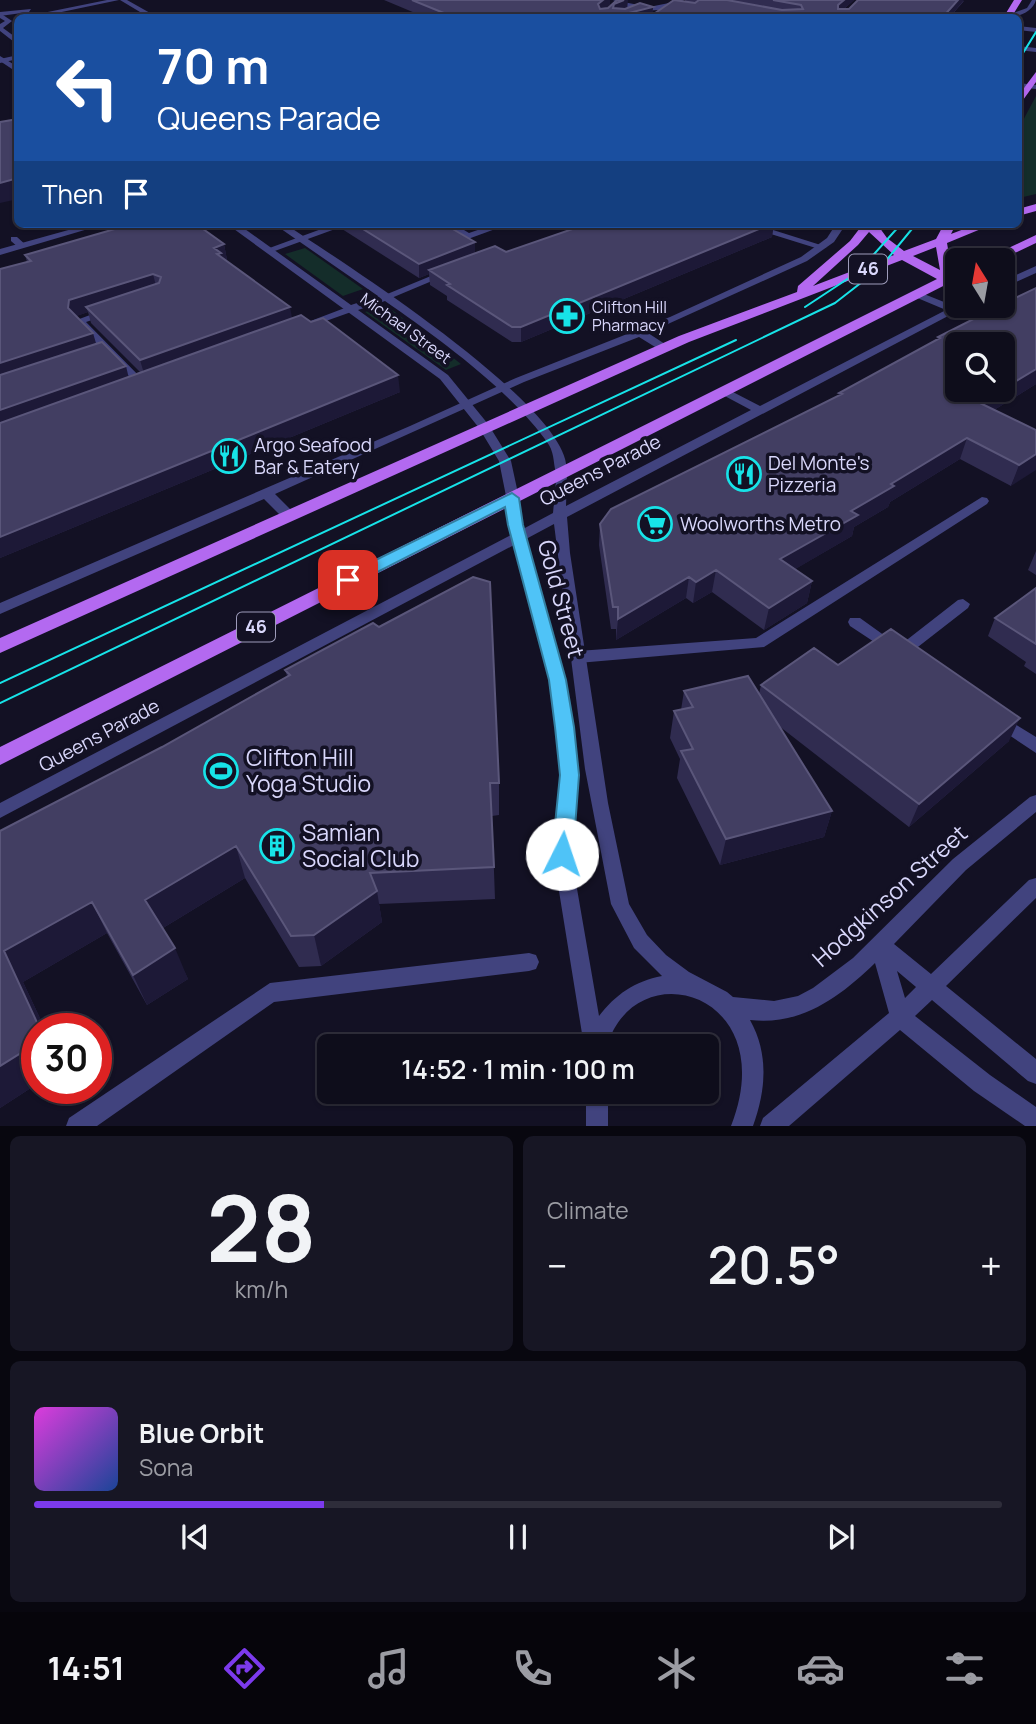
<!DOCTYPE html>
<html lang="en">
<head>
<meta charset="utf-8">
<style>
  :root { --surface:#0e0d1b; --page:#171624; --text:#f1f3f6; --muted:#9b9ca3; --line:#2e2d3a; --accent:#7c3aed }
  body { margin:0; font-family:Manrope,sans-serif; background:var(--page); color:var(--text); height:100vh; display:flex; flex-direction:column; font-size:26px; white-space:nowrap }
  * { box-sizing:border-box; margin:0 }
  p { font-size:23px; color:var(--muted) }
  .icon { flex:none; width:38px; height:38px; fill:none; stroke:currentColor; stroke-width:2; stroke-linecap:round; stroke-linejoin:round }
  .map { position:relative; height:1126px; overflow:hidden }
  .panel { display:flex; flex-direction:column; gap:10px; padding:10px; background:#08070f; flex:1 }
  .panel>* { flex:none }
  .banner { position:absolute; left:14px; top:14px; width:1008px; height:214px; border-radius:10px; box-shadow:0 2px 5px #0004,0 0 0 2px var(--line); background:#1a4fa0; color:#fff; overflow:hidden }
  .needle { width:46px; rotate:349deg }
  .tools { position:absolute; left:945px; top:248px; display:grid; gap:14px }
  .tools a { display:grid; place-items:center; width:70px; height:70px; border-radius:10px; background:var(--surface); box-shadow:0 2px 5px #0004,0 0 0 2px var(--line); font-size:35px }
  .speed { position:absolute; left:21px; top:1013px; display:flex; gap:14px; font-size:35px; font-weight:700; text-align:center }
  .speed>* { display:grid; place-content:center; width:91px; height:91px; border-radius:50%; background:var(--surface); box-shadow:0 2px 5px #0004,0 0 0 2px var(--line); line-height:1 }
  .speed .limit { border:10px solid #d22; background:#fff; color:#111 }
  .pin { position:absolute; display:grid; place-items:center; width:60px; height:60px; color:#fff; margin:-30px; border-radius:14px; box-shadow:0 4px 10px #0006 }
  .me { position:absolute; width:77px; margin:-38px; rotate:4deg; stroke-linejoin:round; filter:drop-shadow(0 0 5px #0008) }
  .turn { display:flex; align-items:center; gap:24px; height:147px; padding:0 28px; font-size:32px }
  .turn .icon { width:91px; height:91px; stroke-width:2.5 }
  .turn b { display:block; font-size:49px; line-height:60px }
  .then { display:flex; align-items:center; height:66px; padding:0 28px; background:#0003; gap:14px; font-size:26px }
  .big { font-size:52px; font-weight:600; line-height:1.1 }
  .panel .card { flex:1; display:flex; flex-direction:column; justify-content:center; gap:10px; min-width:0; padding:0 24px; border-radius:10px; background:var(--page) }
  .panel .dial { align-items:center; gap:0 }
  .dial b { font-size:91px; line-height:1 }
  .song { display:flex; align-items:center; gap:21px }
  .cover { width:84px; height:84px; border-radius:10px; background:linear-gradient(135deg,hsl(300 70% 55%),hsl(220 70% 35%)) }
  .played { height:7px; border-radius:4px; background:linear-gradient(90deg,var(--accent) 30%,var(--line) 30%) }
  .keys { display:flex; justify-content:space-around; direction:ltr }
  .heat { display:flex; justify-content:space-between; align-items:center; font-size:38px; direction:ltr }
  .panel .tiles { flex:1; display:grid; gap:10px; grid-template-columns:1fr 1fr }
  .card:last-child { grid-column:span 2 }
  .trip { position:absolute; left:317px; top:1034px; width:402px; height:70px; border-radius:10px; background:var(--surface); box-shadow:0 2px 5px #0004,0 0 0 2px var(--line); font-weight:600; line-height:70px; text-align:center }
  .tab-bar { display:flex; height:112px; justify-content:space-around; align-items:center; background:#06050b; color:var(--muted) }
  .tab-bar .icon { width:49px; height:49px }
  .tab-bar .on { color:var(--accent) }
  .tab-bar b { font-size:32px; color:var(--text) }
  .map>svg:first-child { display:block }
  .green { fill:#142d2a }
  .lines { fill:none; stroke-linecap:round; stroke-linejoin:round }
  .service { fill:#41437e; fill-rule:evenodd }
  .minor { fill:#41437e; fill-rule:evenodd }
  .tertiary { fill:#41437e; fill-rule:evenodd }
  .primary { fill:#b369f0; fill-rule:evenodd }
  .tram { stroke:#17e3e8; stroke-width:2 }
  .wall { fill:#302c50; fill-rule:evenodd }
  .shaded-wall { fill:#1d1937 }
  .building { fill:#423e62; stroke:#5a567a; stroke-width:2 }
  .route { fill:#4fc3f7; stroke:#337fa1; stroke-width:2 }
  .labels { text-anchor:middle; stroke-width:7; stroke-linejoin:round; paint-order:stroke }
  .far-poi-label { font-size:16px; fill:#d9d7fb; stroke:#131124; text-anchor:start }
  .far-street-label { font-size:16px; fill:#d9d7fb; stroke:#131124 }
  .shield { fill:#131124; stroke:#9e9cba; stroke-width:2 }
  .shield-label { font-size:18px; font-weight:bold; fill:#d9d7fb }
  .poi-label { font-size:19px; fill:#d9d7fb; stroke:#131124; text-anchor:start }
  .street-label { font-size:19px; fill:#d9d7fb; stroke:#131124 }
  .near-street-label { font-size:23px; fill:#d9d7fb; stroke:#131124 }
  .near-poi-label { font-size:23px; fill:#d9d7fb; stroke:#131124; text-anchor:start }
</style>
</head>
<body>
<div class="map">
<svg width="1036" height="1126" viewBox="0 0 1036 1126">
  <rect width="100%" height="100%" fill="#131124"/>
  <path class="green" d="M1036 96V194L1019 198V128Z
    M305 248 363 289 343 296 285 254Z
    M386 305 461 364 446 370 365 312Z"/>
  <g class="lines">
    <path class="service" d="M120 0H127L159 18H150Z
      M1032 0H1036C1033 12 1016 19 1005 16L1027 8Z
      M413 13 415 16 399 18 400 17Z
      M1018 26 1036 28V32L1018 30Z
      M442 224H454L469 233 495 224H509L468 239Z
      M739 224H754L827 247 819 249Z
      M11 237H17L27 246 19 248 11 241Z
      M443 271 451 273 389 299 380 297Z
      M350 306 354 307V311L309 327H301L300 325Z
      M106 309 111 312 110 314 86 322 146 383V387H138L109 356H101L99 354 103 351 74 321Z
      M982 497 987 498 989 501 987 504 764 647 578 663 573 661 570 657 573 653 578 651 756 638Z
      M963 599 970 604 968 608 905 657 900 659 850 626 848 622 850 618H860L899 646 958 600Z
      M1000 715 1036 737V753L994 725 992 721 994 717Z
      M529 953 536 955 539 962 536 969 529 971 274 1002 97 1126H66L69 1118 270 983Z"/>
    <path class="minor" d="M107 0H119L33 18H18Z
      M31 9 29 12 0 16V12Z
      M18 55V59L0 63V59Z
      M1018 83 1036 85V89L1018 87Z
      M90 224H105L0 255V249Z
      M335 224H349L272 252 264 250Z
      M836 224H846L834 242 807 261 648 333 668 346V350H660L639 337 524 382 275 494 294 513 296 516 294 519H284L264 499 0 614V603L410 426 516 378 670 317 801 257 827 238Z
      M1036 266V273L1003 288V281Z
      M919 292 954 306 957 304V306H967L567 517 570 553 608 803 629 904 647 935 666 955 689 972 727 992 733 997 774 1001 798 996 813 988 853 958 953 859 1030 797 1036 795V812L966 870 894 944 931 974 1029 880 1036 878V898L946 986 1036 1059V1084L1028 1081 932 1000 915 1016 990 1075 1036 1107V1126H1025L974 1091 900 1030 789 1126H760L763 1118 889 1013 875 963C840 997 801 1026 750 1020 769 1054 766 1090 753 1126H731C783 993 636 950 607 1046H584L553 854 561 768 549 680 514 545 0 818V803L511 535 505 498 507 495 512 494 519 498 523 529 553 513 557 470 561 469 567 473 566 506 751 410 721 394V390H729L760 406 946 310 915 297 914 295ZM554 524 585 769 611 904 634 948 662 976C635 981 615 995 599 1016L571 854 577 768 565 680 526 539ZM897 971 916 987 905 998Z
      M586 1092H608V1126H586Z"/>
    <path class="tertiary" d="M613 0 649 7 684 0C665 15 632 13 613 0Z
      M0 13 12 21 3 28 18 39V45L0 31V24L5 21 0 18Z
      M1018 46 1036 48V52L1018 50Z
      M0 56 18 67V73L0 61Z
      M227 224H238L351 305 378 296 274 224H285C333 256 588 417 565 476H557C553 466 555 455 549 445 514 393 437 337 385 301L358 310 448 375 488 424 511 461 519 498 512 502 507 501 499 461 479 428 440 379Z"/>
    <path class="primary" d="M1014 0H1022L1011 18H1003Z
      M1036 72V82L1018 107V96Z
      M1036 204V211L1018 216V209Z
      M863 224H877L887 238 904 251 936 239 944 224H956L951 234 977 224H993L947 243 952 272 957 270V279L0 765V747L937 279 902 260 689 342 0 653V638L679 336 797 292 798 286 850 241ZM869 232 894 255 813 286 858 245ZM936 247 940 270 913 256Z
      M1036 235V243L998 261H981Z"/>
    <path class="tram" d="M1018 61 1036 32
      M805 307 858 272 901 224
      M0 683 736 340
      M0 703 835 303 880 268 916 224"/>
  </g>
  <path class="wall" d="M384 0H610V4L606 8 653 7 652 15 685 1V0H854L844 9 964 1 949 18H427Z
    M342 224H444L475 253 506 252 587 224H785L781 230 773 227 772 237 521 342H512L447 300V296L430 285 429 274 419 278 342 229Z
    M224 244 227 260H226L292 318 400 392 0 558V269L27 262 25 255ZM88 312 91 323 140 372 129 376 96 344 76 316Z
    M1036 288V384L994 410 1036 430 1011 486 960 459 890 502 888 507 854 527 852 536 795 569 812 581 807 603 764 630 712 592 693 603 686 598 616 640V629H611L599 545 600 524 838 396 839 393 937 340 938 337Z
    M1036 551V575L1028 570Z
    M1036 588V674L1024 666 1026 662 988 636 995 618Z
    M838 665 1009 741 909 827 779 726 832 811 824 837 720 865 677 778 680 759 670 738 674 711 681 710 684 691 759 694 761 685Z
    M285 670 499 783V815L492 816 495 899 379 904 382 922 321 966 299 967 245 878 163 928 188 979 147 1005 107 933 23 982 45 1029H37V1084L0 1108V831L162 747 287 676Z"/>
  <path class="shaded-wall" d="M603 0H610V4L597 16 598 4Z
    M624 0H628L627 10 653 7 652 18H609L614 4Z
    M844 0H854L836 16 838 5Z
    M958 0H964L949 18H942Z
    M18 178V199L0 203V183Z
    M771 224H774L772 237 521 342V327Z
    M475 242V256L429 270V274L419 278V264Z
    M224 244 227 260 223 261 214 248Z
    M153 274 157 290 86 307 88 312 74 317 68 308 69 300Z
    M290 307 293 323 145 377 140 360Z
    M93 333 98 350 0 382V363Z
    M126 366 130 383 0 430V410Z
    M1036 369V384L973 423 980 403 1000 390H1003V389Z
    M398 375 400 392 0 558V537Z
    M967 438 960 459 890 502 888 507 854 527 852 536 775 581 780 559 891 484Z
    M1036 454V470L1011 486 1019 465Z
    M716 570 712 592 693 603 696 582Z
    M689 577 686 598 616 640 618 619Z
    M812 581 807 603 764 630 769 608Z
    M1020 718 1009 741 909 827 919 804Z
    M832 811 824 837 720 865 726 839Z
    M236 846 245 878 158 931 145 900Z
    M377 891 382 922 321 966 314 935Z
    M92 902 107 933 23 982 45 1029H40L4 951Z
    M175 948 188 979 147 1005 133 975Z
    M37 1043V1084L0 1108V1066Z"/>
  <path class="building" d="M412 0H603L598 4 600 9 608 8 617 0H624L614 4 613 8 625 9 640 3 653 7 609 18H456Z
    M674 0 695 3 699 0H727L782 10 803 9 801 5 773 0H844L838 5V9H849L858 0H958L942 18H648Z
    M18 119V178L0 183V122Z
    M132 224H196L224 244 214 248 221 253 217 254 290 307 140 360 86 307 159 283 161 277 153 274 69 300 68 308 93 333 0 363V269L31 261 25 255Z
    M355 224H444L475 242 419 264Z
    M587 224H771L521 327H512L447 285 450 284 429 270 495 246 506 252Z
    M1036 288V369L1003 389V345H957V390H1000L980 403 1036 430V454L1019 465 967 438 891 484 894 486 851 511 858 515 780 559 812 581 769 608 716 570 696 582 689 577 618 619V607H613L600 524 611 509 842 394 839 393 940 338 938 337 999 306H1003V304Z
    M301 315 311 322 323 318 398 375 0 537V423Z
    M102 342 126 366 0 410V375Z
    M473 577 490 582 499 783H490L494 867 370 873 377 891 314 935 291 936 236 846 145 900 175 948 133 975 92 902 4 951 40 1029H37V1043L0 1066V831L162 747 290 675 285 670 373 623 379 627Z
    M1036 588V644L995 618Z
    M891 629 1020 718 919 804 761 685 814 648 838 665Z
    M748 676 832 811 726 839 681 751 693 749 674 711 693 707 684 691Z"/>
  <path class="route" d="M512 493 519 498 523 525 566 680 574 727 579 775 573 854 570 860 562 863 555 860 552 854 560 775 555 727 549 680 508 525 505 507 354 584H343L340 580 343 576Z"/>
  <defs>
    <g id="pharmacy-ring" transform="scale(1.75)"><circle r="9.5" fill="#131124" stroke="#17e3e8" stroke-width="1.5"/><path d="M-2-6h4v4h4v4h-4v4h-4v-4h-4v-4h4Z" fill="#17e3e8"/></g>
    <g id="restaurant-ring" transform="scale(1.75)"><circle r="9.5" fill="#131124" stroke="#17e3e8" stroke-width="1.5"/><path d="M-5-6h1v4h1v-4h1v4h1v-4h1v5L-1.5 .5V6h-2V.5L-5-1ZM5-6V6H3V1.5H1.5Q1.5-4 5-6Z" fill="#17e3e8"/></g>
    <g id="supermarket-ring" transform="scale(1.75)"><circle r="9.5" fill="#131124" stroke="#17e3e8" stroke-width="1.5"/><path d="M-6-5.5h2.5l.6 2H6L4.5 2H-2.5L-4.4-4H-6ZM-1.5 3.2a1.3 1.3 0 1 0 .1 0ZM3 3.2a1.3 1.3 0 1 0 .1 0Z" fill="#17e3e8"/></g>
    <g id="stadium-ring" transform="scale(1.75)"><circle r="9.5" fill="#131124" stroke="#17e3e8" stroke-width="1.5"/><path d="M0-5a6.5 5 0 1 0 0 10a6.5 5 0 1 0 0-10ZM-3.5-1.8h7v3.6h-7Z" fill="#17e3e8"/></g>
    <g id="building-ring" transform="scale(1.75)"><circle r="9.5" fill="#131124" stroke="#17e3e8" stroke-width="1.5"/><path d="M-4-6H4V6H1V3H-1V6H-4ZM-2.5-4.3h1.7v1.8h-1.7ZM.8-4.3h1.7v1.8H.8ZM-2.5-1h1.7V.8h-1.7ZM.8-1h1.7V.8H.8Z" fill="#17e3e8"/></g>
  </defs>
  <g fill-rule="evenodd">
    <use href="#pharmacy-ring" x="567" y="316"/>
    <use href="#restaurant-ring" x="229" y="456"/>
    <use href="#restaurant-ring" x="744" y="474"/>
    <use href="#supermarket-ring" x="655" y="524"/>
    <use href="#stadium-ring" x="221" y="771"/>
    <use href="#building-ring" x="277" y="846"/>
  </g>
  <g class="labels">
    <g class="far-poi-label">
      <text x="592" y="313">Clifton Hill<tspan x="592" dy="18">Pharmacy</tspan></text>
    </g>
    <g class="far-street-label">
      <text transform="translate(406 328) rotate(36)" y="6">Michael Street</text>
    </g>
    <g class="shield">
      <rect x="849" y="254.5" width="38" height="29" rx="5"/>
      <rect x="237" y="612.5" width="38" height="29" rx="5"/>
    </g>
    <g class="shield-label">
      <text x="868" y="275">46</text>
      <text x="256" y="633">46</text>
    </g>
    <g class="poi-label">
      <text x="254" y="452">Argo Seafood<tspan x="254" dy="22">Bar &amp; Eatery</tspan></text>
      <text x="768" y="470">Del Monte's<tspan x="768" dy="22">Pizzeria</tspan></text>
      <text x="680" y="531">Woolworths Metro</text>
    </g>
    <g class="street-label">
      <text transform="translate(600 470) rotate(-27)" y="7">Queens Parade</text>
      <text transform="translate(99 735) rotate(-28)" y="7">Queens Parade</text>
    </g>
    <g class="near-street-label">
      <text transform="translate(561 599) rotate(75)" y="8">Gold Street</text>
      <text transform="translate(890 896) rotate(-42)" y="8">Hodgkinson Street</text>
    </g>
    <g class="near-poi-label">
      <text x="246" y="766">Clifton Hill<tspan x="246" dy="26">Yoga Studio</tspan></text>
      <text x="302" y="841">Samian<tspan x="302" dy="26">Social Club</tspan></text>
    </g>
  </g>
</svg>
<div class="tools">
<a><svg class="needle" viewBox="-14 -14 28 28"><path d="M0-13l5 13h-10z" fill="#e53935"/><path d="M0 13l5-13h-10z" fill="#9b9ca3"/></svg></a>
<a><svg class="icon" aria-label="search" viewBox="0 0 24 24"><circle cx="10" cy="10" r="6"/><path d="M15 15l6 6"/></svg></a>
</div>
<div class="speed"><div class="limit">30</div></div>
<div class="pin" style="left:348px;top:580px;background:#d93025"><svg class="icon" aria-label="arrive" viewBox="0 0 24 24"><path d="M6 21V4h12l-3 4 3 4H6"/></svg></div>
<svg class="me" style="left:562px;top:854px" viewBox="-20 -20 40 40"><circle r="19" fill="#fff"/><path d="M0-13L10 11 0 6-10 11z" fill="#4fc3f7"/></svg>
<div class="trip">14:52 · 1 min · 100 m</div>
<div class="banner">
<div class="turn"><svg class="icon" aria-label="left" viewBox="0 0 24 24"><path d="M17 20v-9H6M10 6l-5 5 5 5"/></svg><div><b>70 m</b>Queens Parade</div></div>
<div class="then">Then<svg class="icon" aria-label="arrive" viewBox="0 0 24 24"><path d="M6 21V4h12l-3 4 3 4H6"/></svg></div>
</div>
</div>
<section class="panel">
<div class="tiles">
<div class="card dial"><b>28</b><p>km/h</p></div>
<div class="card"><p>Climate</p>
<div class="heat"><a>−</a><b class="big">20.5°</b><a>+</a></div>
</div>
<div class="card">
<div class="song"><i class="cover"></i><div><b>Blue Orbit</b><p>Sona</p></div></div>
<div class="played"></div>
<div class="keys"><svg class="icon" aria-label="previous" viewBox="0 0 24 24"><path d="M18 5L8 12l10 7zM5 5v14"/></svg><svg class="icon" aria-label="pause" viewBox="0 0 24 24"><path d="M8 5v14M16 5v14"/></svg><svg class="icon" aria-label="next" viewBox="0 0 24 24"><path d="M6 5l10 7-10 7zM19 5v14"/></svg></div>
</div>
</div>
</section>
<nav class="tab-bar">
<b>14:51</b>
<svg class="icon on" aria-label="directions" viewBox="0 0 24 24"><path d="M12 3l9 9-9 9-9-9zM9 14v-3h6M13 9l2 2-2 2"/></svg>
<svg class="icon" aria-label="music" viewBox="0 0 24 24"><path d="M9 18V5l10-2v13"/><circle cx="6" cy="18" r="3"/><circle cx="16" cy="16" r="3"/></svg>
<svg class="icon" aria-label="phone" viewBox="0 0 24 24"><path d="M5 4h4l2 5-3 2q2 4 5 5l2-3 5 2v4C11 20 4 13 5 4z"/></svg>
<svg class="icon" aria-label="climate" viewBox="0 0 24 24"><path d="M12 3v18M4 7l16 10M4 17L20 7"/></svg>
<svg class="icon" aria-label="car" viewBox="0 0 24 24"><path d="M5 17H2v-5l4-1 3-4h7l3 4 3 1v5h-3M9 17h6M6 11h13"/><circle cx="7" cy="17" r="2"/><circle cx="17" cy="17" r="2"/></svg>
<svg class="icon" aria-label="filters" viewBox="0 0 24 24"><path d="M4 7h16M4 17h16"/><circle cx="9" cy="7" r="2"/><circle cx="15" cy="17" r="2"/></svg>
</nav>
</body>
</html>
